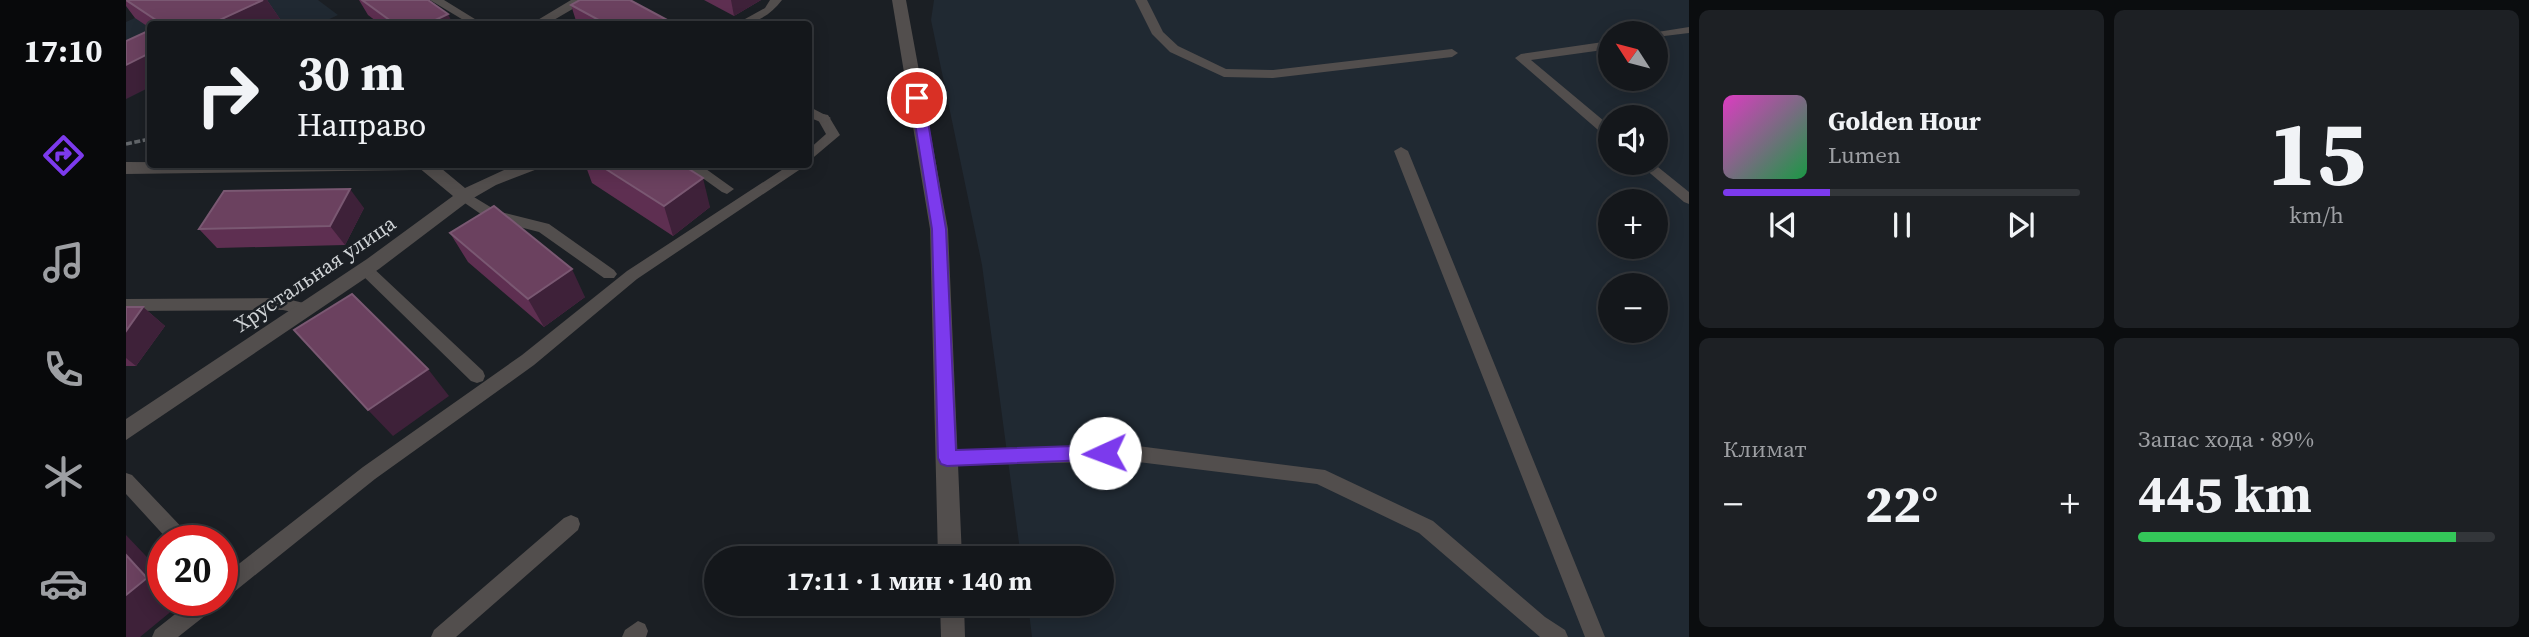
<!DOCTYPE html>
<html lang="ru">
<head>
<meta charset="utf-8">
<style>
  :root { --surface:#14171b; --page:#1d2024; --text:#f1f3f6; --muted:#9d9fa3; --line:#33363a; --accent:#7c3aed }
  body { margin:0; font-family:"Source Serif 4",serif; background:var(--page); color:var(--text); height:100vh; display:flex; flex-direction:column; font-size:26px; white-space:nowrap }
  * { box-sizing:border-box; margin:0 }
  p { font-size:23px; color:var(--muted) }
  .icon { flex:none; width:38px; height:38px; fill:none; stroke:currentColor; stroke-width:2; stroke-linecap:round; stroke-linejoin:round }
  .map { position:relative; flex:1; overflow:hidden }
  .details { display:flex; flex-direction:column; gap:10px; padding:10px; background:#0b0d0f; width:840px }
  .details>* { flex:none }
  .hud { position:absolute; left:21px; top:21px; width:665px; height:147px; border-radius:7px; box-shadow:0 4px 18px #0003,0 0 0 2px var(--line); background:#14171b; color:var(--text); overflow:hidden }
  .needle { width:46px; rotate:306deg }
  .controls { position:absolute; left:1472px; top:21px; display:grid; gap:14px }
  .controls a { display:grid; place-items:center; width:70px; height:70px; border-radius:50%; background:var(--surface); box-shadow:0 4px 18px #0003,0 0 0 2px var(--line); font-size:35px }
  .speed { position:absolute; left:21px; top:525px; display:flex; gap:14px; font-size:35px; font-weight:700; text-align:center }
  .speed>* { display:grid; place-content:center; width:91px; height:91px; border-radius:50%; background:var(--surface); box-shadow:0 4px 18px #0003,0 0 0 2px var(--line); line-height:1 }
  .speed .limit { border:10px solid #d22; background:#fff; color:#111 }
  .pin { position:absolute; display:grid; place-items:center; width:60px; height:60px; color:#fff; margin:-30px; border:4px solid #fff; border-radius:50%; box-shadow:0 2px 7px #0007 }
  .me { position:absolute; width:77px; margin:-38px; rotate:268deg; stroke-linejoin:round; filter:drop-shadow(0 0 5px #0008) }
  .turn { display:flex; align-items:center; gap:24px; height:147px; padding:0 35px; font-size:32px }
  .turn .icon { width:91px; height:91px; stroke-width:2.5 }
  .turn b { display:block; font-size:49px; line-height:60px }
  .big { font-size:52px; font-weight:700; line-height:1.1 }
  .details .card { flex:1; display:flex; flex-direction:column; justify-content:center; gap:10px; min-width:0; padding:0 24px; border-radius:10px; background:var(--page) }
  .details .dial { align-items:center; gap:0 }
  .dial b { font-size:91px; line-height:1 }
  .song { display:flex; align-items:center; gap:21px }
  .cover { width:84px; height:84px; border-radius:10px; background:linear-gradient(135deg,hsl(310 70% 55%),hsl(140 70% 35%)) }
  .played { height:7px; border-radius:4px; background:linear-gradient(90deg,var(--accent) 30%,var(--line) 30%) }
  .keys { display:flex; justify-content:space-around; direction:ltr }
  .heat { display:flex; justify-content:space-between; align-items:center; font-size:38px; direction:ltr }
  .charge { height:10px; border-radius:5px; background:linear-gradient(90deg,#34c759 89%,var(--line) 0) }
  .details .tiles { flex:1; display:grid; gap:10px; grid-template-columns:repeat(2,1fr) }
  .trip { position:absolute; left:578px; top:546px; width:410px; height:70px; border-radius:35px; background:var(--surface); box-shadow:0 4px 18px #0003,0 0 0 2px var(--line); font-weight:700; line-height:70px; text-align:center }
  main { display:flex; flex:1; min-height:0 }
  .dock { display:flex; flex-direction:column; width:126px; justify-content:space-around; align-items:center; background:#08090b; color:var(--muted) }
  .dock .icon { width:49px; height:49px }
  .dock .active { color:var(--accent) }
  .dock b { font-size:32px; color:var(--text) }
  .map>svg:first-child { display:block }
  .built { fill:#202932; fill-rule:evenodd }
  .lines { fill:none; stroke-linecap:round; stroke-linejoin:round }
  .path { stroke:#63676b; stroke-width:3.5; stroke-dasharray:6 2.5; stroke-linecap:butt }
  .service { fill:#524e4d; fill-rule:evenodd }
  .minor { fill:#524e4d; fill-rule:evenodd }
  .wall { fill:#5e2f51 }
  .shaded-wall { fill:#3e2139 }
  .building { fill:#6b415f; stroke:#7a5872; stroke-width:2 }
  .route { fill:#7c3aed; stroke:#51269a; stroke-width:2 }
  .labels { text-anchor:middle; stroke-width:5; stroke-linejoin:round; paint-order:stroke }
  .street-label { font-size:21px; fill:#cfd3d6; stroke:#1b1f24 }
</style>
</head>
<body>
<main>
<nav class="dock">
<b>17:10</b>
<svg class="icon active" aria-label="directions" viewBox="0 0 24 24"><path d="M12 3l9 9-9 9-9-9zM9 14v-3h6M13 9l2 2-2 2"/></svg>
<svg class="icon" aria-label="music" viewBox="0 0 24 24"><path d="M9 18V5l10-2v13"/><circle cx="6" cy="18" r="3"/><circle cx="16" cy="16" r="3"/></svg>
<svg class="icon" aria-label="phone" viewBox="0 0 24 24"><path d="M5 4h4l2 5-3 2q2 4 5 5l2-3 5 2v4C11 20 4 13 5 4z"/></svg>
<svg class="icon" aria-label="climate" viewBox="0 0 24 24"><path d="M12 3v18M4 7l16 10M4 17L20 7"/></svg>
<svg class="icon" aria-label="car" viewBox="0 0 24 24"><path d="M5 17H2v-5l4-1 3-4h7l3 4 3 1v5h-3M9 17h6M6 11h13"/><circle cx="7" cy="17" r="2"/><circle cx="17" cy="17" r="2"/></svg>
</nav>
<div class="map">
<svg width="1563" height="637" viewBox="0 0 1563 637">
  <rect width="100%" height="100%" fill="#1b1f24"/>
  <path class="built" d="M48 0H192L212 15 193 24H24V87L0 99V22Z
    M808 0H1563V637H906L902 604H975V558H895L856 265 805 20ZM1484 33H1530V79H1484ZM1484 117H1530V163H1484ZM1484 201H1530V247H1484ZM1484 285H1530V331H1484Z"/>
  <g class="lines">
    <path class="path" d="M0 144 24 139"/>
    <path class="service" d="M304 0H318L357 24H344Z
      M644 0H656C644 16 629 24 610 24L639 8Z
      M1009 0H1021L1037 32 1052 46 1100 69 1147 70 1326 49 1332 53 1326 57 1147 78 1098 77 1044 52 1026 34Z
      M1563 27V33L1530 37V33H1525Z
      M1484 41V49L1405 60 1484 126V137L1479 136 1389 58 1395 54Z
      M697 114 702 115 714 135 682 162V150L700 134 691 118Z
      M1275 147 1282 151 1479 637H1459L1268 151Z
      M1512 163H1527L1563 192V204L1558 202Z
      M557 164H573L608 189 601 194 596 192Z
      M665 164H682L511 279 408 365 249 479 103 596 96 599V577L237 467 396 355 501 271Z
      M338 191 371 211 423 224 488 270 491 274 488 278H478L413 232 362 219 333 199 331 196 333 193Z
      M239 263 244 265 357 371 359 376 357 381 351 383 345 381 234 273 231 269 234 265Z
      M157 298 186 305 188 309 186 313 180 315 157 310 0 311V299Z
      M1004 445 1199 470 1307 521 1419 617 1439 630 1442 637H1414L1293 533 1191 484 1004 461 821 466 815 464 812 458 815 452 821 450Z
      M0 473 6 475 63 535 65 541H43L0 494Z
      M445 515 452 518 454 524 452 530 330 637H305L308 630 438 518Z
      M67 600H93L90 607 52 637H26L29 630Z
      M512 621 519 624 522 631 520 637H496L499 630Z"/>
    <path class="minor" d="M445 0H462L421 24H405Z
      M766 0H780L822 229 836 558H812L804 229Z
      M682 106 705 118 697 123 682 117Z
      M0 162 310 164 339 188 391 164H416L414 168 370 185 344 200 253 269 0 440V419L241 259 327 196 292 167 286 170 0 174Z
      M814 604H838L839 637H815Z"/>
  </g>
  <path class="wall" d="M0 0H141L156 22 151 24H24V28L9 18 0 6Z
    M233 0H302L327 24H254L242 15Z
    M578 0H635L608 16Z
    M445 5 543 21 544 24H451Z
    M459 164H555L584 207 547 236 466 183Z
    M238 208 219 245 91 248 73 229Z
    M324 233 459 297 418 327 342 262Z
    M0 307H17L39 326 10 366H0Z"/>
  <path class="shaded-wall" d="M137 0H141L156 22 151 24H85Z
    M605 0H635L608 16Z
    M322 14 327 24H301Z
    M24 53V87L0 99V65Z
    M577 178 584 207 547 236 538 206Z
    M224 189 238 208 219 245 204 226Z
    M446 269 459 297 418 327 402 299Z
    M17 307 39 326 10 366 0 358V331Z
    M302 369 323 396 267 436 242 410Z
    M0 535 37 574V600H59L14 637H0Z"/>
  <path class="building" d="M0 0H137L85 24H36Z
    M236 0H302L322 14 301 24H269Z
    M454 0H504L543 21 536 24H480L445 5Z
    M24 30V53L0 65V41Z
    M472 164H555L577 178 538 206Z
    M224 189 204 226 73 229 98 191Z
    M368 206 446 269 402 299 324 233Z
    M226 294 302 369 242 410 168 330Z
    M0 307H17L0 331Z
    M0 555 21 578 0 595Z"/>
  <path class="route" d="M791 94 798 98 820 229 830 450 979 445 986 448 988 453 986 459 821 466 815 464 812 458 806 229 785 98Z"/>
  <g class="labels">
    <g class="street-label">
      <text transform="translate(189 274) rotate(-34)" y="7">Хрустальная улица</text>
    </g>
  </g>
</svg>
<div class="controls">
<a><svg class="needle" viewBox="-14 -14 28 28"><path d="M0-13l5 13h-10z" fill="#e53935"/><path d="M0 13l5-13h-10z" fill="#9d9fa3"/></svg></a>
<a><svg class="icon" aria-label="sound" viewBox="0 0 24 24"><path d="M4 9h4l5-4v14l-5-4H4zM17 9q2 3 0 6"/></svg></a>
<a>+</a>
<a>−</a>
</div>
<div class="speed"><div class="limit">20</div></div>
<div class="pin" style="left:791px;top:98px;background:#d93025"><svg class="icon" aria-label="arrive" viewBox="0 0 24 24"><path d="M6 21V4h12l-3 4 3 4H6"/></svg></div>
<svg class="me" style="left:979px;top:453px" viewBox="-20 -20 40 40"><circle r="19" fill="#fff"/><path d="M0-13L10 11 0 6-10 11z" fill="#7c3aed"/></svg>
<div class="trip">17:11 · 1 мин · 140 m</div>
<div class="hud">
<div class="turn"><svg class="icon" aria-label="right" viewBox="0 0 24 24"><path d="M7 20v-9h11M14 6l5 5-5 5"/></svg><div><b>30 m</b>Направо</div></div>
</div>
</div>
<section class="details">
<div class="tiles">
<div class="card">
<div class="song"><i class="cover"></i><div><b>Golden Hour</b><p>Lumen</p></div></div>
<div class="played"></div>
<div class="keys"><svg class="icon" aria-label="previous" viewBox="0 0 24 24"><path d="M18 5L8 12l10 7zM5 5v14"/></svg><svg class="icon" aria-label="pause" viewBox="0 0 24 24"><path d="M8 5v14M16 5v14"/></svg><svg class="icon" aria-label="next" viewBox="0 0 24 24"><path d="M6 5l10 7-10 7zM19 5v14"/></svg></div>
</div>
<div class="card dial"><b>15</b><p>km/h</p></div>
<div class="card"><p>Климат</p>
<div class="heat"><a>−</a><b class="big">22°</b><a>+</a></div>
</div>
<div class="card"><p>Запас хода · 89%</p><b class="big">445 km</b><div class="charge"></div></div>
</div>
</section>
</main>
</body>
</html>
